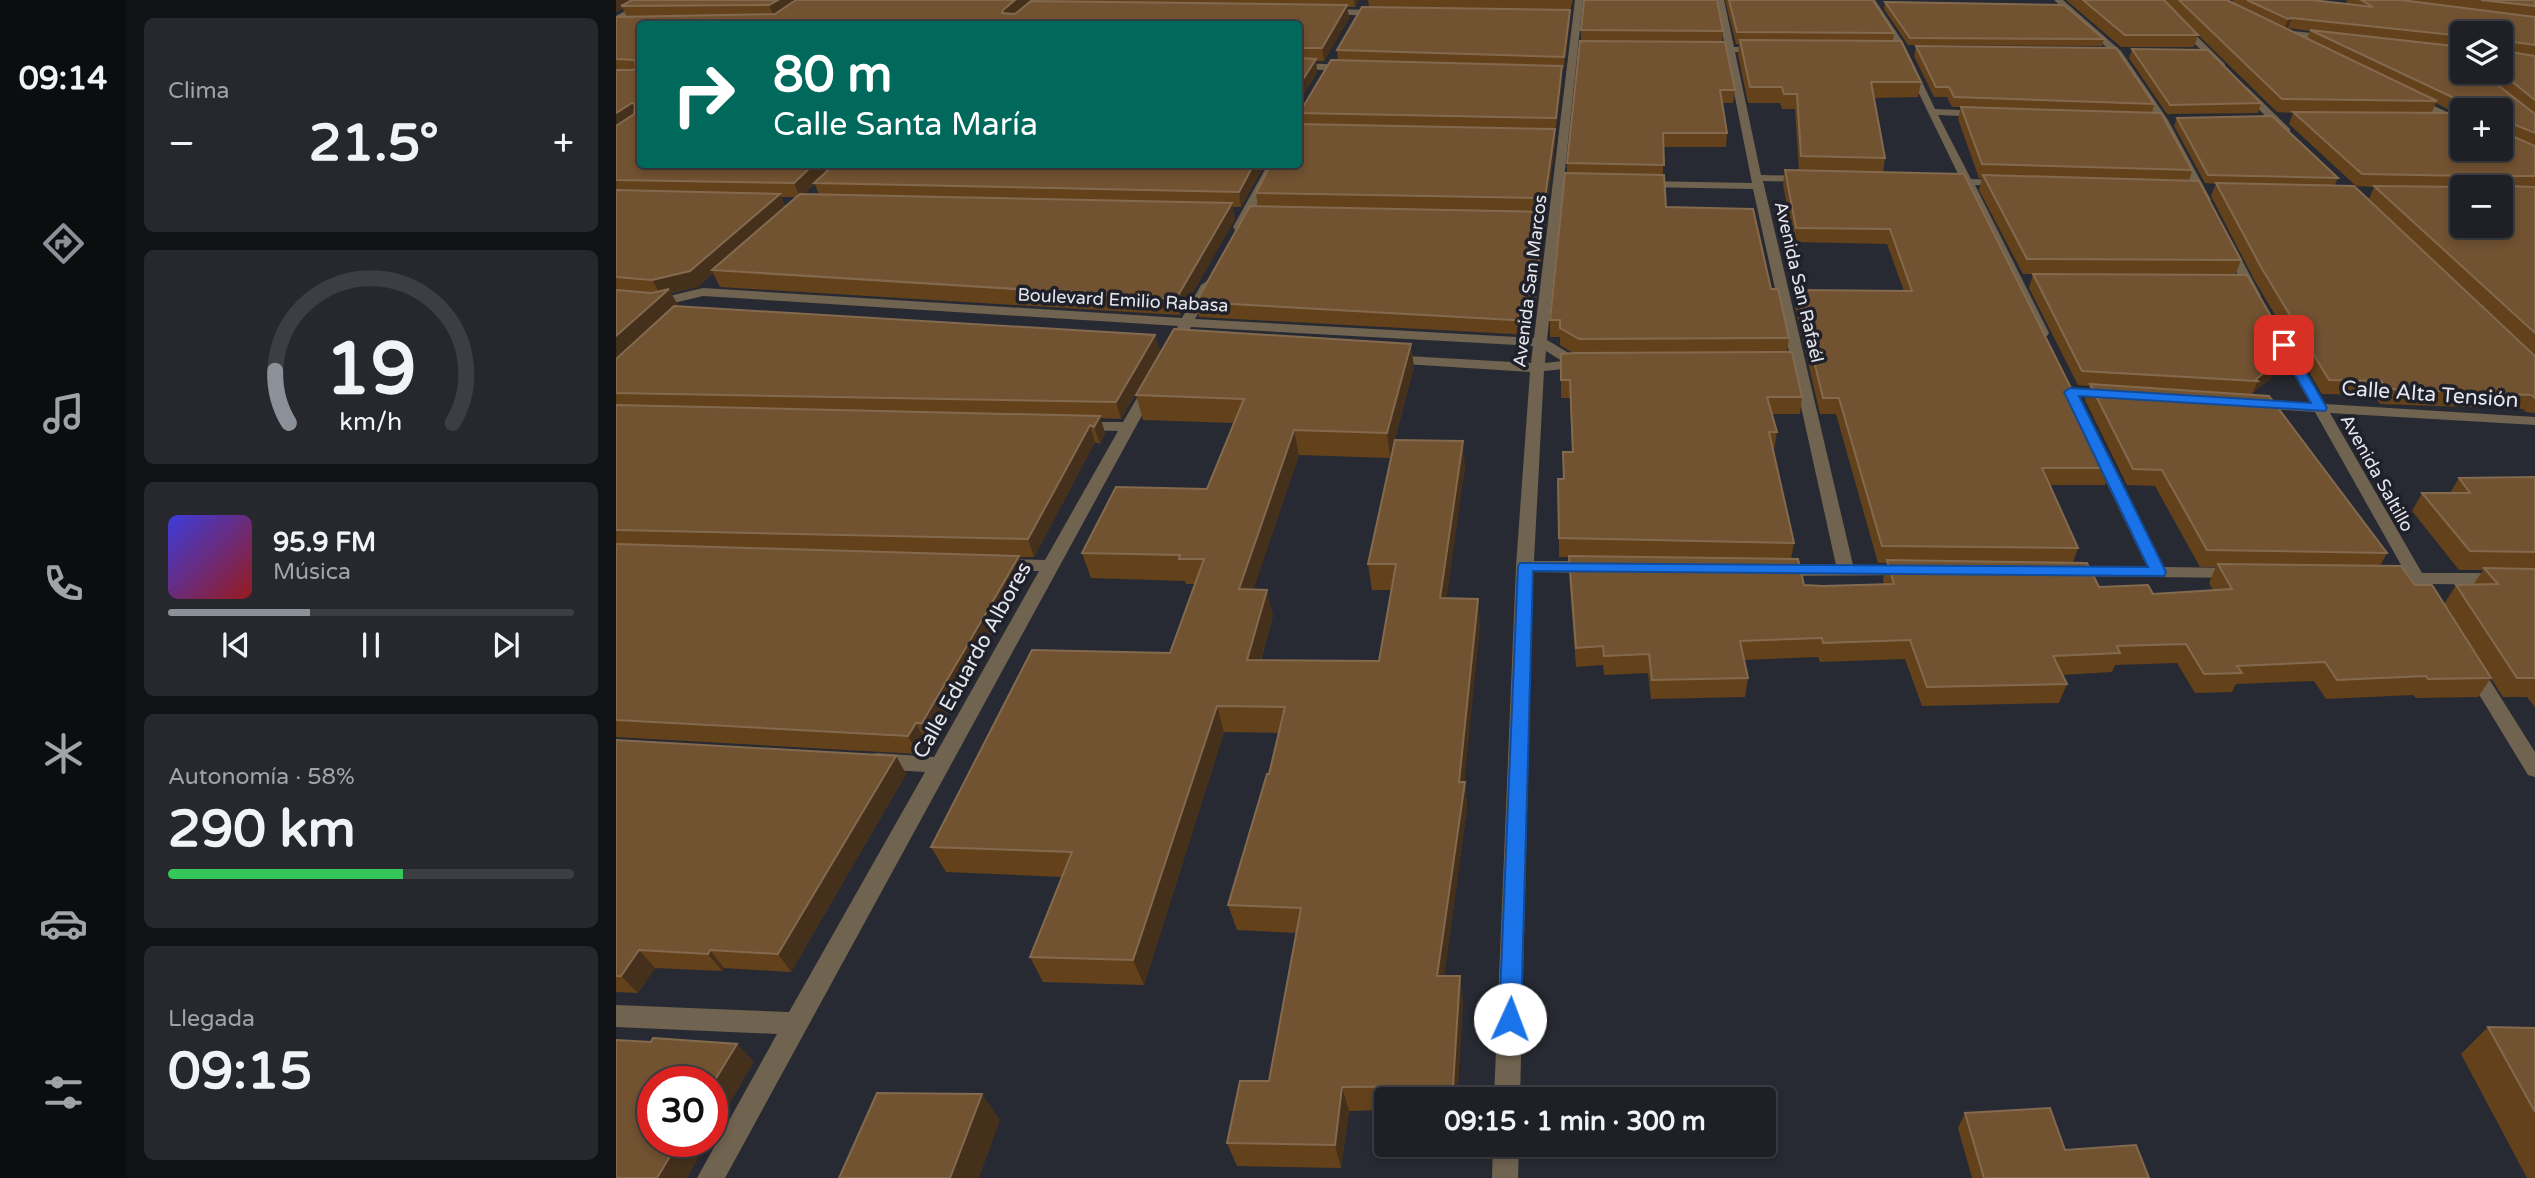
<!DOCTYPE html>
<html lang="es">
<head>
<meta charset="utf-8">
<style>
  :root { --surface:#1e2026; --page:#26282e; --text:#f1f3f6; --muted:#a1a3a7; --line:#3c3e43; --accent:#8c9099 }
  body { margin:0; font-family:"Varela Round",sans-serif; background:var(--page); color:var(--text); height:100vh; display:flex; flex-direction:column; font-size:26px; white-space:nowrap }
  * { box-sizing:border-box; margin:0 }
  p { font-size:23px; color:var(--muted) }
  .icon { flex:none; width:38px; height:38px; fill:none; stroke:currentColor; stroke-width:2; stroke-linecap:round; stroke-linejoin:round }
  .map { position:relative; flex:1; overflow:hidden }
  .panel { display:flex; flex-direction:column; gap:18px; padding:18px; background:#101215; width:490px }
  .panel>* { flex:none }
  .top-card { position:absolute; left:21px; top:21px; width:665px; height:147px; border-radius:7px; box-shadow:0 4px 10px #0003,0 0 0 2px var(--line); background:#00695c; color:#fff; overflow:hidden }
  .buttons { position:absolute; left:1834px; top:21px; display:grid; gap:14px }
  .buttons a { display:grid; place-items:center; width:63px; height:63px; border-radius:7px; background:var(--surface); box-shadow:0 4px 10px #0003,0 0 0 2px var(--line); font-size:35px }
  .speed { position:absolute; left:21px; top:1066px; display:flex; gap:14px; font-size:35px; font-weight:700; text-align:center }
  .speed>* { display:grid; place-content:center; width:91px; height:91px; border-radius:50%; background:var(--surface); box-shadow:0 4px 10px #0003,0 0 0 2px var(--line); line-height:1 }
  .speed .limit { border:10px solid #d22; background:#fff; color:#111 }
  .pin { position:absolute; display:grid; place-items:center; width:60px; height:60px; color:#fff; margin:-30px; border-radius:14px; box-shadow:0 4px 10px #0006 }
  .me { position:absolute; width:77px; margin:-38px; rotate:2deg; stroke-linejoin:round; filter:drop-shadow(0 0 5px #0008) }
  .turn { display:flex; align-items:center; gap:24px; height:147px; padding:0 21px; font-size:32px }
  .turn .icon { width:91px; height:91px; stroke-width:2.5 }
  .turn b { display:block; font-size:49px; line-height:60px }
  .big { font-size:52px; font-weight:800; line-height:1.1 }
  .panel .widget { flex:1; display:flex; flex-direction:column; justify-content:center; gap:10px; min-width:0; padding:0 24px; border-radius:10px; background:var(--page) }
  .panel .dial { align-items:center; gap:0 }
  .dial svg { height:182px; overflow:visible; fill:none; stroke:var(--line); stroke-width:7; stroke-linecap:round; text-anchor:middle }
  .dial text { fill:var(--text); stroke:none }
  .song { display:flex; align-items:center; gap:21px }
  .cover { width:84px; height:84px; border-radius:10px; background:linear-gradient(135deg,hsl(240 70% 55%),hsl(0 70% 35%)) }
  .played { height:7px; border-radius:4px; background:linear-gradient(90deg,var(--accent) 35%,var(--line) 35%) }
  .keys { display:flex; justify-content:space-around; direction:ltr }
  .heat { display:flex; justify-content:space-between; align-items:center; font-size:38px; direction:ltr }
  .charge { height:10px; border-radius:5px; background:linear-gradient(90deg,#34c759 58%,var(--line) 0) }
  .trip { position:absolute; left:758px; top:1087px; width:402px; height:70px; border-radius:7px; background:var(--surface); box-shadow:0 4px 10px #0003,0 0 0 2px var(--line); font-weight:800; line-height:70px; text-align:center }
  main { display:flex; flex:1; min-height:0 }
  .menu { display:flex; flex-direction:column; width:126px; justify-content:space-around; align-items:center; background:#0c0d0f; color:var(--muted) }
  .menu .icon { width:49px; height:49px }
  .menu .selected { color:var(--accent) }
  .menu b { font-size:32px; color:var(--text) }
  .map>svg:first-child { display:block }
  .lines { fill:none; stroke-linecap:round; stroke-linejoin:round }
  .minor { fill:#706350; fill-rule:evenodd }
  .wall { fill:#63411b; fill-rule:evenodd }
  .shaded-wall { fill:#45301b }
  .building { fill:#715231; stroke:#836a4f; stroke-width:2; fill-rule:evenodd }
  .route { fill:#1a73e8; stroke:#114b97; stroke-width:2 }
  .labels { text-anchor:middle; stroke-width:7; stroke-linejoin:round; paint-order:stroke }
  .far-street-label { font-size:18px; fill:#e5e7ed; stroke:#1f2029 }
  .street-label { font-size:21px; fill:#e5e7ed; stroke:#1f2029 }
</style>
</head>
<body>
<main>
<nav class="menu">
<b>09:14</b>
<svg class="icon selected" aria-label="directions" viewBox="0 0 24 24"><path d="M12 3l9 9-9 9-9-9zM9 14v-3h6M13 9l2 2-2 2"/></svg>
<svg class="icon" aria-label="music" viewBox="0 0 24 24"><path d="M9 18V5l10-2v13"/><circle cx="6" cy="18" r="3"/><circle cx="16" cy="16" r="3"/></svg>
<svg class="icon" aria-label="phone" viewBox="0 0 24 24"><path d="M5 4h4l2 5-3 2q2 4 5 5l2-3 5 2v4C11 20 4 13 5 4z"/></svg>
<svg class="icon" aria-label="climate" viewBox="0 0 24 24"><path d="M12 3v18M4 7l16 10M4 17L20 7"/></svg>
<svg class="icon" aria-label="car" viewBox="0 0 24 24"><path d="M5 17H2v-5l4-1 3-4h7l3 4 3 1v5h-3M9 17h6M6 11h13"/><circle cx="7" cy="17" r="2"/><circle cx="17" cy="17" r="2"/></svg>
<svg class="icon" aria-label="filters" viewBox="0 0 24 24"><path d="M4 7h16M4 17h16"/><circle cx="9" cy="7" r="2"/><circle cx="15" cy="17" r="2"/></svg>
</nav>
<section class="panel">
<div class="widget"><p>Clima</p>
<div class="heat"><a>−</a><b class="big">21.5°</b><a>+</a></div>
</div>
<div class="widget dial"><svg viewBox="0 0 100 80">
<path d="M14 69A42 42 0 1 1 86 69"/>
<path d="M14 69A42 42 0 0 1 8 46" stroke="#8c9099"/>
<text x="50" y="56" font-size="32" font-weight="700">19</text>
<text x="50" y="72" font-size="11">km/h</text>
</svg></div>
<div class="widget">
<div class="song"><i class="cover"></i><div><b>95.9 FM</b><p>Música</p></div></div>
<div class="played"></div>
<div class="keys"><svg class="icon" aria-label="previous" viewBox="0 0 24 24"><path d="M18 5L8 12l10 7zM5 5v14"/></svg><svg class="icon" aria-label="pause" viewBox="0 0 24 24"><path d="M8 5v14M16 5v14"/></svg><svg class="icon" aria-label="next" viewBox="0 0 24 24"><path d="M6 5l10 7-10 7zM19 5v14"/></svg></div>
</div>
<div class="widget"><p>Autonomía · 58%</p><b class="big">290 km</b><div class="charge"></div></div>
<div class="widget"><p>Llegada</p><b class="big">09:15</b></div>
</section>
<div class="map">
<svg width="1919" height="1178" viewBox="0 0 1919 1178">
  <rect width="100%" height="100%" fill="#282a33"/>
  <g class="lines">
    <path class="minor" d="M29 0H39L0 22V16Z
      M959 0H967L931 340 963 359 973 360 975 363 968 367 928 371 918 561H976L985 567 976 573 917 572 904 1099H878L900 566 914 372 773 363 766 359 773 355 915 363 917 346 575 327 561 353 556 354 549 350 562 326 87 296 45 306 0 302V294L45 298 87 288 566 318 585 285 591 281 597 285 579 319 918 338ZM930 351 946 361 929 363Z
      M1100 0H1108L1118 47H1147L1152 50 1147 53 1119 52 1145 175 1192 176 1198 179 1192 182 1147 181 1237 565H1291L1300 571 1297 575 1161 576 1152 570 1161 564 1220 565 1137 189 1027 187 1021 184 1027 181 1136 183 1110 52H1087L1082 49 1087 46 1109 47Z
      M1251 0H1259L1287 42 1319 109 1368 111 1373 114 1368 117 1322 115 1355 179 1388 180 1394 183 1388 186 1359 185 1433 333 1431 336H1421L1419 333 1348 185 1328 184 1322 181 1328 178H1344L1278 42Z
      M1438 0H1447L1505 51 1552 120 1595 200 1593 202 1583 200 1542 120 1499 55Z
      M1535 0H1544L1609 64V68H1603Z
      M709 9 765 10 769 13 765 16 706 14Z
      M1659 29 1714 35 1718 38 1714 41 1656 34V30Z
      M682 63 735 65 740 68 735 71 682 69Z
      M1625 87H1631L1674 129V133H1666L1625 91Z
      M1793 97H1799L1846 119V126L1793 101Z
      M652 164H663L629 227 619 230 617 227Z
      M1613 243 1619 247 1645 296 1644 299H1634L1633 296 1607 247Z
      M1662 331 1669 335 1709 404 1919 417V425L1714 413 1806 573H1919V585L1813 584 1812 591H1800L1796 584 1764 582 1761 578 1764 574 1789 572 1699 412 1639 408 1632 404 1639 400 1694 403 1655 335Z
      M535 382 542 386 109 1178H81L161 1034 0 1027V1005L173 1012 309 772 261 769 254 767 251 761 254 755 261 753 318 757 423 571H385L376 565 385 559 429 560 502 431 466 430 459 426 466 422H507L528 386Z
      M1454 388 1496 390 1503 394 1496 398 1449 395 1447 392 1449 389Z
      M1484 448 1492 453 1548 567 1620 568 1626 570 1629 574 1626 578 1446 576 1443 572 1446 568 1452 566 1531 567 1476 453Z
      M1856 661 1863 663 1919 752V777L1912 775 1847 668 1849 663Z
      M877 1144H903L902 1178H876Z"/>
  </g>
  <path class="wall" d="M0 0 428 2 427 0H743L739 7H731L733 18 708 61H700L701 72 682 104V24L24 164H649L625 207H616L619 219 564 315 104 287 97 273 82 287 55 293 62 305 61 306 539 335 544 351 505 419 484 418 489 433 484 444 479 442 418 557H403L410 573 316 741H309L302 754 0 737V17H11L7 9ZM199 184 203 195 187 194ZM165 197H181L170 207Z
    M752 0H957L954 10V21L948 68H946V80L939 132V144L930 213H929V226L916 335 583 317 580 302 642 206 640 193 682 164V110L687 107 722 60 721 50 753 7Z
    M1109 0H1257L1278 33 1277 41 1305 82 1302 97 1258 98 1269 158 1267 173 1495 468 1489 485H1434L1462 548 1457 562 1483 587 1537 594 1597 590 1593 583 1600 567H1584L1539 486 1511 485 1469 400 1474 386 1462 385 1413 288 1417 274H1407L1363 190 1366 178H1363L1342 119 1345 107H1336L1331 97H1318L1298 56 1300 46 1538 104 1536 113 1576 170 1573 181 1625 260 1619 275 1670 367 1637 392 1636 394 1771 553 1764 566 1799 585 1875 678 1862 697 1800 698 1797 695 1710 699 1698 681 1620 684 1616 692 1579 693 1561 663 1499 665 1496 672 1446 675 1451 684 1443 703 1306 706 1289 659 1204 662 1202 657 1128 660 1132 678 1129 697 1035 699 1032 673 988 675 987 665 960 667 953 575V557H943L942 479H948L956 452 954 398H945V354L957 353 944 345V337H934V320L951 173V163L965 41V30L1107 31 1106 42 1119 90 1117 103H1106L1111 133 1110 147H1047V175L1050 207 1155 289 1173 338 1171 352 1186 397 1184 414H1156L1161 432 1158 450H1157L1178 543 1175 559 1188 585 1207 586 1268 584 1267 579 1271 563H1262L1220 414H1204L1179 306 1181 290 1288 291 1271 244 1178 242 1167 184 1169 170 1183 171 1179 109H1166L1164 103H1132L1122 55 1123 44H1120Z
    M1450 0H1611L1616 3 1617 0H1696L1730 4 1731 0H1919V355L1753 199 1758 187 1740 186 1673 124 1677 113 1661 112 1578 31 1582 35 1578 47H1505ZM1672 28 1694 31 1691 39 1671 29ZM1846 33H1885V72H1846ZM1820 103 1839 113 1816 112ZM1846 110H1885L1846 149Z
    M1269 2 1488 39 1486 46 1292 45 1268 9Z
    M1516 49 1645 103 1642 113 1551 114 1513 58Z
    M1561 118 1722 178 1719 185 1919 356V413L1910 412 1907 409 1764 404 1758 395 1706 394 1639 281 1595 196 1600 184 1589 183 1558 126Z
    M798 367 774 458 683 455 637 589 657 615 645 660 763 661 775 590H756L752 564 849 466 830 598 864 624 848 782H849L851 808 828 976H844L847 1001 841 1099H770V1110L733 1111 725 1168 621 1166 611 1143 653 1081 681 933 621 930 612 905 653 774 663 733 608 732 528 985 427 982 414 957 446 877 330 872 315 847 554 653 579 584H570L569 581 475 578 466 553 591 489 618 423 527 420 520 395Z
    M1919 477V707L1911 697H1887L1828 604 1840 585H1857L1867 570H1843L1796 511 1806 493H1834L1843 478Z
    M0 740 280 756 290 774 175 972 108 968 106 971 39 968 22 993 0 992Z
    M1872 1027 1919 1028V1178H1911L1845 1054Z
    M1349 1113 1449 1150 1533 1178H1356L1342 1128Z"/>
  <path class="shaded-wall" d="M0 0H24L5 6 7 9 0 13Z
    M162 0H186L158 17 153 5Z
    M399 0H418L390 22 386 13 387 10Z
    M738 0H743L739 7Z
    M731 5 733 18 708 61 706 48Z
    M954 10V21L948 68V57Z
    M1676 18 1672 28 1668 30 1672 19Z
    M700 59 701 72 682 104V87Z
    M946 66V80L940 132V118Z
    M16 103 23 117 0 131V113Z
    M939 129V144L930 213 929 198Z
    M198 164H221L198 183 199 184 184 197 178 183Z
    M638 164H649L625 207 623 192Z
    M164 194 170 208 96 270 97 273 82 287 55 293 62 305 0 361V336L45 295 36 280Z
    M616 203 619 219 564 315 560 299Z
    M929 212V226L916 335 915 321Z
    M539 335 544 351 505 419 500 402Z
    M795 344 798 367 774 458 771 433Z
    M1676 352 1670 367 1637 392 1642 381 1640 379Z
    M484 416 489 433 484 444 478 427Z
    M474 425 479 442 418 557 412 539Z
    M678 430 683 455 629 615 623 589Z
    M847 441 849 466 827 624 824 598Z
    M403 556 410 573 316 741 306 723Z
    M651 590 657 615 637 686 631 660Z
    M862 599 864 624 846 806 849 782 851 808 825 1001 821 976Z
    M601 706 608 732 528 985 517 960Z
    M300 723 309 741 302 754 292 736Z
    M280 756 290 774 175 972 162 954Z
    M23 950 39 968 22 993 5 976Z
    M94 950 108 968 106 971 92 954Z
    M844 976 847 1001 841 1099H839L837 1086Z
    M121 1044 138 1062 96 1134V1085Z
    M726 1087 733 1111 725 1168 719 1145Z
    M366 1094 384 1120 363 1178H334Z
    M63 1141H92L71 1178H41Z"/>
  <path class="building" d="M16 0H162L153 5 5 6Z
    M180 0H399L387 10 386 13 399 14 415 1 731 5 706 48H682V24H24V164H198L178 183 0 180V126L18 114 19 104 16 103 0 113V70H17L20 68 19 60 0 59V17L159 14Z
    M968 0H1101L1107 31 965 30Z
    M1113 0H1257L1278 33 1121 32Z
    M1467 0H1548L1582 35H1509Z
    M1563 0H1611L1821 101 1666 99Z
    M1631 0H1696L1757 7 1745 0H1785L1919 17V45L1891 41 1888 44V51L1919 56V100L1884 72H1885V33H1846V36L1676 18 1672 19Z
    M1865 0H1919V6Z
    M1269 2 1448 5 1488 39 1294 38Z
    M746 7 954 10 948 57 721 50Z
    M1694 30 1846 47V72H1865L1919 114V133L1892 122 1888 125 1889 133 1919 146V176H1892L1889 178 1890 186 1919 187V333L1758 186 1852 187 1855 184 1854 176 1746 174 1677 112 1846 113V149H1885V110H1854L1853 105ZM1846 187H1885V226H1846Z
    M1124 40 1285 41 1305 82H1255L1269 158 1185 156 1181 94H1168L1166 87H1134Z
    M964 41 1109 42 1119 90H1104L1111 133H1047L1048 165 951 163Z
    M1300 46 1500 48 1538 104 1338 97 1333 87H1320Z
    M1516 49 1592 50 1645 103 1554 105Z
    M682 58 700 59 682 87Z
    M715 60 946 66 940 118 682 113V110L687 107Z
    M1345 107 1545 113 1576 170 1366 164Z
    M1656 116 1722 178 1592 175 1561 118Z
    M682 124 939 129 929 198 640 193 655 164H682Z
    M219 164H638L623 192 198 183Z
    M1169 170 1348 174 1495 468H1426L1462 548 1266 546 1223 398H1207L1181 290 1296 291 1274 229 1180 228Z
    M949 173 1048 175 1050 207 1137 209 1155 289H1162L1173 338 963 339 944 328V320H934Z
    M1367 175 1583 181 1625 260 1411 259Z
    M1600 183 1738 186 1919 356V398L1915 395 1772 389 1765 381 1713 380 1645 267Z
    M0 190 164 194 74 271 36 280 0 277Z
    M184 194 616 203 560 299 96 270Z
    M634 206 929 212 915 321 580 302Z
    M1417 274 1631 275 1676 352 1640 379 1642 381 1466 371Z
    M53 289 0 336V290L36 293Z
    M58 306 539 335 500 402 0 393V359Z
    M558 329 795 344 771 433 678 430 623 589 651 590 631 660 763 661 780 564H752L779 440 847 441 824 598 862 599 843 782H849L821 976H844L837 1086 726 1087 719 1145 611 1143 624 1081H653L685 908 612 905 651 774H653L669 707 601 706 517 960 414 957 456 852 315 847 416 650 554 653 588 559H563L564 555 466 553 500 487 591 489 628 399 520 395Z
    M1176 352 1186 397H1151L1161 432H1153L1178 543 943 538 942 479H948L947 452H957L954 380H945V354L959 353Z
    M1474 384 1653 396 1771 553 1591 550 1546 470 1517 469Z
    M0 405 484 416 478 427 474 425 412 539 0 530Z
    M1919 477V552L1854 551 1806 493H1854L1843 478Z
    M0 544 403 556 306 723H300L292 736 0 720Z
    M953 556 1182 559 1188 585 1207 586 1278 584 1271 560 1471 563 1483 587 1532 585 1537 594 1616 589 1602 564 1785 566 1799 585H1816L1875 678 1812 679 1810 676 1721 680 1709 662 1621 666 1626 673 1588 674 1570 644 1501 646 1504 653 1437 656 1451 684 1311 687 1294 640 1207 643 1206 638 1124 641 1132 678 1036 680 1033 654 988 656 987 646 960 648Z
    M1868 568 1919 569V678H1901L1840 585 1882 584Z
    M0 740 280 756 162 954 94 950 92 954 23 950 5 976H0Z
    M1872 1027 1919 1028V1112Z
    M37 1038 121 1044 96 1085V1082H37V1141H63L41 1178H0V1040L35 1042Z
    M261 1093 366 1094 334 1178H223Z
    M1434 1108 1449 1150 1520 1145 1533 1178H1368L1349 1113Z"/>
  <path class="route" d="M1668 341 1674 345 1711 408 1709 411 1463 396 1550 572 1548 576 917 571 905 1019 902 1026 894 1029 886 1026 883 1019 902 566 904 563 1532 567 1448 392 1454 388 1695 403 1662 345Z"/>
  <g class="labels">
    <g class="far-street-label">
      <text transform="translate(914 281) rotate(-83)" y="6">Avenida San Marcos</text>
      <text transform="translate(1183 282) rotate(77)" y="6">Avenida San Rafaél</text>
      <text transform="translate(507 300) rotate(3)" y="6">Boulevard Emilio Rabasa</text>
      <text transform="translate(1761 473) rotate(61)" y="6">Avenida Saltillo</text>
    </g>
    <g class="street-label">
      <text transform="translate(1814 394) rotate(4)" y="7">Calle Alta Tensión</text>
      <text transform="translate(356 660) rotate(-61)" y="7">Calle Eduardo Albores</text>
    </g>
  </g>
</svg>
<div class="buttons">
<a><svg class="icon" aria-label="layers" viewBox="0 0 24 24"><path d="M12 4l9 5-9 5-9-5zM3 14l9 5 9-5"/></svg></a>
<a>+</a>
<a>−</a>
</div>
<div class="speed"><div class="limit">30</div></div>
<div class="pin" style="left:1668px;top:345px;background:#d93025"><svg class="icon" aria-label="arrive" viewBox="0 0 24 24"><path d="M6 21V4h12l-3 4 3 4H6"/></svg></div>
<svg class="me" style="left:894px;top:1019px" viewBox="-20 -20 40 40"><circle r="19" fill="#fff"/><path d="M0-13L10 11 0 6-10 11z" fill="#1a73e8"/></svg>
<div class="trip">09:15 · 1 min · 300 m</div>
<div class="top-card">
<div class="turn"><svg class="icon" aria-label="right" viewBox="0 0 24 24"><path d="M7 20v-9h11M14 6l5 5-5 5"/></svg><div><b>80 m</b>Calle Santa María</div></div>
</div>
</div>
</main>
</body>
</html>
